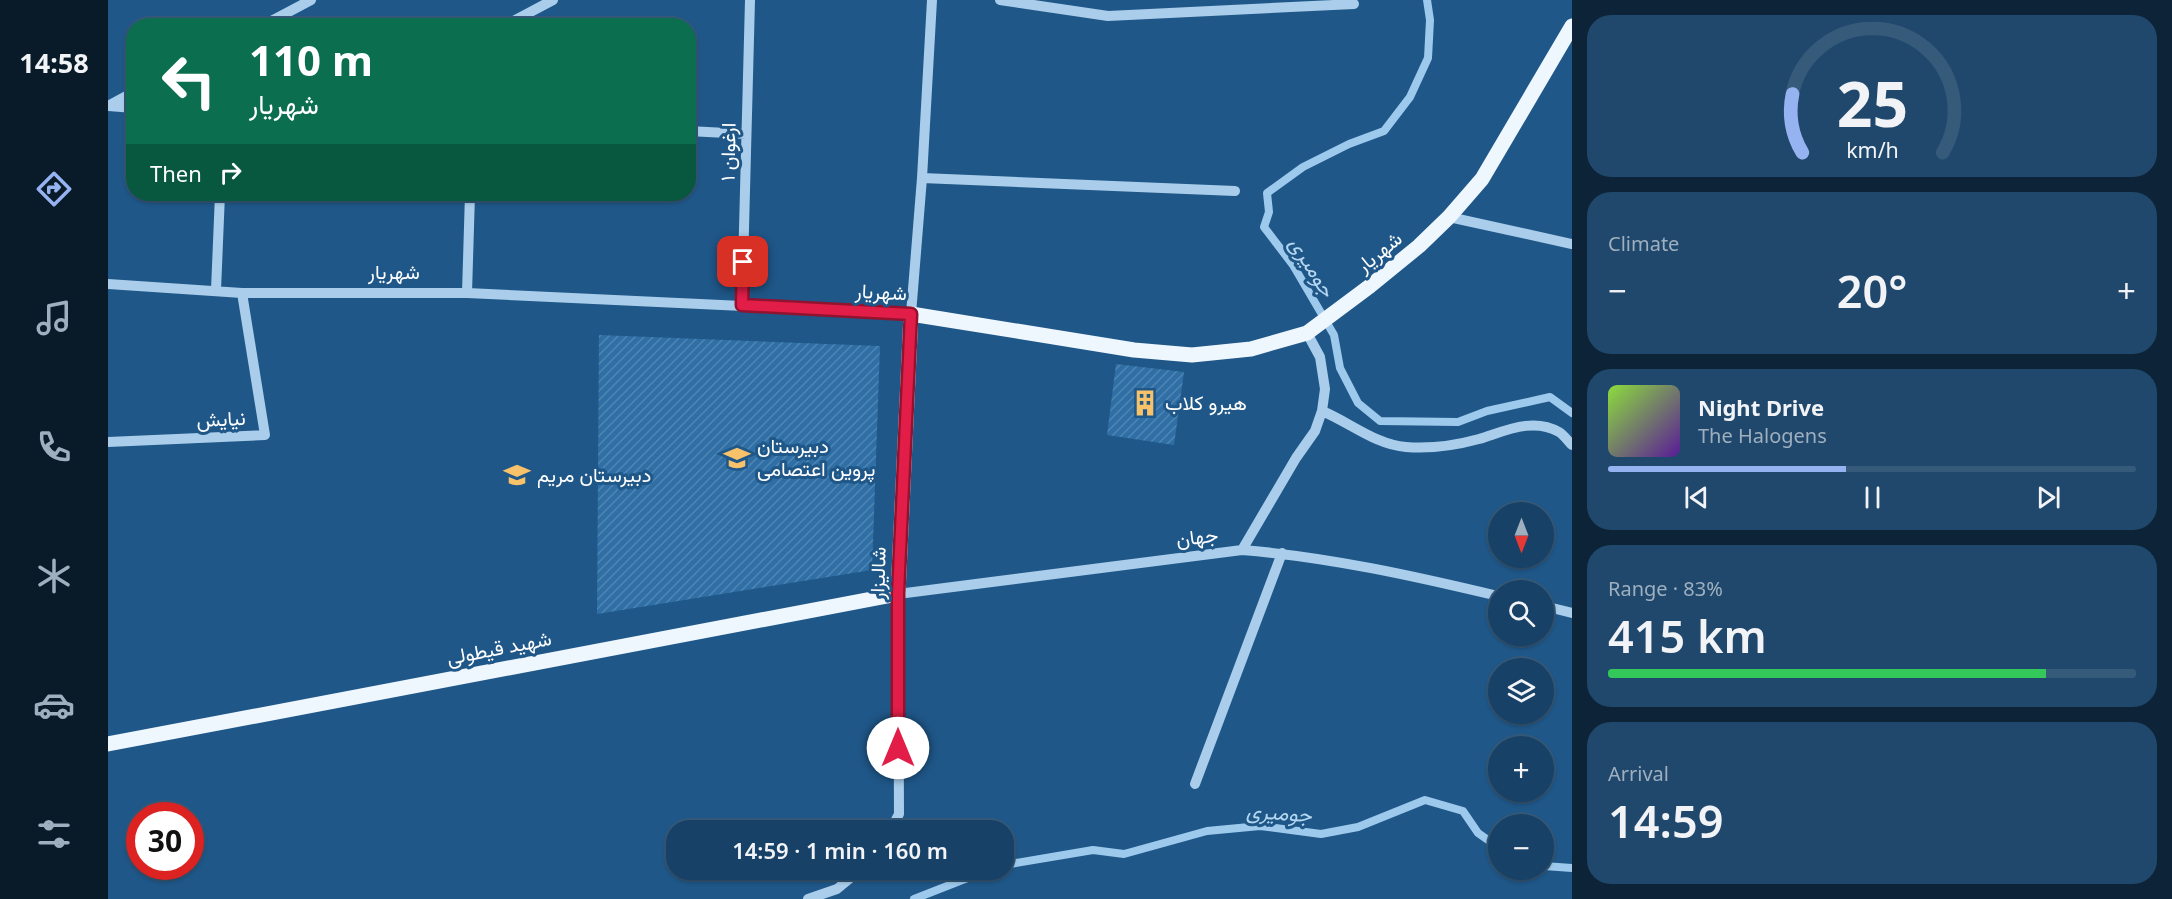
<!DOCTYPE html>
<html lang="en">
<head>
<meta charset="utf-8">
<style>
  :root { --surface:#174166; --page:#20486c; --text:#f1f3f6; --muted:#9eafbf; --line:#365a7a; --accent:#95b2f1 }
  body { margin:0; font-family:"Noto Sans",Vazirmatn,sans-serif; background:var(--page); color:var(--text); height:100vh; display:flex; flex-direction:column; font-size:22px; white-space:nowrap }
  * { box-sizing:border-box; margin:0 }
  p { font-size:20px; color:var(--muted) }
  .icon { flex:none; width:33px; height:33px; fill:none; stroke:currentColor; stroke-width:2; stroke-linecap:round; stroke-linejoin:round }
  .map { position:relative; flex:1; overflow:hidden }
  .details { display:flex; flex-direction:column; gap:15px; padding:15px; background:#0d2438; width:600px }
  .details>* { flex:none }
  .hud { position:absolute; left:18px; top:18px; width:570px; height:183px; border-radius:24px; box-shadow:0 2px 4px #0004,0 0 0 2px var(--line); background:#0b6e4f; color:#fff; overflow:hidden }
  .needle { width:39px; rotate:180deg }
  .buttons { position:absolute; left:1380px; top:502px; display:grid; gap:12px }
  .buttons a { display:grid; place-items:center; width:66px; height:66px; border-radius:50%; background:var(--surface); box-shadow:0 2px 4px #0004,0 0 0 2px var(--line); font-size:30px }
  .speed { position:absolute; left:18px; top:802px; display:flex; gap:12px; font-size:30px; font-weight:700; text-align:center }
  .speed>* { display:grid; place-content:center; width:78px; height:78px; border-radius:50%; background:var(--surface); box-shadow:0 2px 4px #0004,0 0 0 2px var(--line); line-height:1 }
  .speed .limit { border:9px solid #d22; background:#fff; color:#111 }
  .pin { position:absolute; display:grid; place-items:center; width:51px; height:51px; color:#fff; margin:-26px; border-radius:12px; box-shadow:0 3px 9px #0006 }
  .me { position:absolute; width:66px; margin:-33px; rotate:0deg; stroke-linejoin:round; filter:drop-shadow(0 0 4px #0008) }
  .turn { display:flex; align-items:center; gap:21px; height:126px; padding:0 24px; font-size:27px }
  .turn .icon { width:78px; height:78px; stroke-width:2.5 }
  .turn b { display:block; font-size:42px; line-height:51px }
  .then { display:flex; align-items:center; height:57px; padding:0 24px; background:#0003; gap:12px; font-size:22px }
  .big { font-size:45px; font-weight:600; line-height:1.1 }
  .details .tile { flex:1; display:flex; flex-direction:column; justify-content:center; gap:9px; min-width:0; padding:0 21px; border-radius:24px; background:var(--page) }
  .details .dial { align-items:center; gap:0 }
  .dial svg { height:156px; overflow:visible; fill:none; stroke:var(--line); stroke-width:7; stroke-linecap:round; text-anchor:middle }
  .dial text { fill:var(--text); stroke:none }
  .song { display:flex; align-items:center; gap:18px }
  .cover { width:72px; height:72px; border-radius:9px; background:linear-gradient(135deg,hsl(90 70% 55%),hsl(270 70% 35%)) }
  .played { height:6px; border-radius:3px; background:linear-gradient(90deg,var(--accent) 45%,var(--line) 45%) }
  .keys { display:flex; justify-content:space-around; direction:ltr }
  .heat { display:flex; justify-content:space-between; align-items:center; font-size:33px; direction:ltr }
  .charge { height:9px; border-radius:4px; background:linear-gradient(90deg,#34c759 83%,var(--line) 0) }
  .trip { position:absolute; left:558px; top:820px; width:348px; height:60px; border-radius:24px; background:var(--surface); box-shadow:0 2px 4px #0004,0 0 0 2px var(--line); font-weight:600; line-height:60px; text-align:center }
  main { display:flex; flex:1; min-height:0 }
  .dock { display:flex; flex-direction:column; width:108px; justify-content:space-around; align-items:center; background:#091a29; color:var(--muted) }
  .dock .icon { width:42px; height:42px }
  .dock .selected { color:var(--accent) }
  .dock b { font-size:27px; color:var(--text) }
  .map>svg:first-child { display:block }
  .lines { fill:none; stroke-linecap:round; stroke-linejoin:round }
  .stream { stroke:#9dc9ec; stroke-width:8 }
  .building { fill:url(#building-hatch) }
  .minor { stroke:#a9cdea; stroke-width:10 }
  .major { stroke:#eef6fe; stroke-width:15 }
  .route-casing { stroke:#92132f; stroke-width:15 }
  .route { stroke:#e11d48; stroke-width:10 }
  .labels { text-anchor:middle; stroke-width:6; stroke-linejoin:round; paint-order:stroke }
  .street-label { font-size:20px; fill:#fff; stroke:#1f5788 }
  .poi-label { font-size:20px; fill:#fff; stroke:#1f5788; text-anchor:start }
  .water-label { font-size:21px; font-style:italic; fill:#b5d7f2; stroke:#1f5788 }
</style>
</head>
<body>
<main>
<nav class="dock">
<b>14:58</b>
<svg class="icon selected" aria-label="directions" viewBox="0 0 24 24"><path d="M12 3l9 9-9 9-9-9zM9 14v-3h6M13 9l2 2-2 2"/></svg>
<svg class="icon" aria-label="music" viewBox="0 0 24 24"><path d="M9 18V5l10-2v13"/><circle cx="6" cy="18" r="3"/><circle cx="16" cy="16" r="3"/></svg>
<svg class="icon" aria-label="phone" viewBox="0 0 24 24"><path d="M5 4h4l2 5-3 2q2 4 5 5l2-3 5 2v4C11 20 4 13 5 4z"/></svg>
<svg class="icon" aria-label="climate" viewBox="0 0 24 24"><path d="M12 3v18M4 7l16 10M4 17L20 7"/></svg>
<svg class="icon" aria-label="car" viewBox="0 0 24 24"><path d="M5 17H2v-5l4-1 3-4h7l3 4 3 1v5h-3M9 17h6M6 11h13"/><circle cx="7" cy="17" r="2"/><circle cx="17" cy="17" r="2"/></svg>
<svg class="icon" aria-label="filters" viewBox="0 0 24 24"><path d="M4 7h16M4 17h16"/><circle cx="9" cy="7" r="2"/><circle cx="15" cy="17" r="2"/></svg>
</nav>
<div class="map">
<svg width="1464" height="899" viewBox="0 0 1464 899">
  <defs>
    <pattern id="building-hatch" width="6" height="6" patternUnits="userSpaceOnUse" patternTransform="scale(1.5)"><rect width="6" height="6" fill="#2f6fa5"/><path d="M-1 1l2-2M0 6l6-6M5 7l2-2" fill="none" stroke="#4e85b2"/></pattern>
  </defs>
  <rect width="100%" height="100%" fill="#1f5788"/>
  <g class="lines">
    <path class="stream" d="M1319 0 1322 20 1320 58 1302 97 1276 131 1241 144 1195 167 1159 193 1161 212 1156 227 1185 265 1226 335 1232 368 1250 403 1272 421 1350 422 1379 411 1442 397 1464 413
      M896 865 985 850 1016 854 1099 831 1152 826 1213 834 1250 827 1317 800 1355 811 1370 833 1390 847
      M1436 866 1464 868
      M806 899 880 870"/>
  </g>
  <path class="building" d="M491 335 772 346 764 570 489 614Z
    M1008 364 1076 372 1066 445 999 435Z"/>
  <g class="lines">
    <path class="minor" d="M892 0 1000 16 1246 4
      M154 26 203 0
      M396 26 445 0
      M0 106 26 92
      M0 106 26 108
      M580 131 638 134
      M814 178 1127 191
      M1341 217 1464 244
      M0 284 134 293H359L803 314 814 178 824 0
      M108 290 112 194
      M359 293 362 194
      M634 305 642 0
      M1214 411C1241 422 1268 445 1298 447 1322 449 1349 445 1371 439 1397 431 1425 417 1451 432 1456 435 1460 441 1464 445
      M0 442 157 435 134 293
      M1134 550 1188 458 1207 431 1214 411 1217 389 1212 357 1199 333
      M1436 606 1464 613
      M1087 784 1174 553
      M782 831 791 814 790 594 1134 550C1221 557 1306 576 1390 596
      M700 899 729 889 752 870"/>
    <path class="major" d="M0 744 790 594 803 314 1026 350 1084 355 1143 349 1199 333 1262 286 1311 246 1341 217 1374 179 1464 26"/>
  </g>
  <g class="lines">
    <g class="route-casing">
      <path id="route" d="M635 262 634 305 803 314 790 594V748"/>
    </g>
    <use href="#route" class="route"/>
  </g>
  <defs>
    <g id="building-bare" transform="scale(2.07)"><path d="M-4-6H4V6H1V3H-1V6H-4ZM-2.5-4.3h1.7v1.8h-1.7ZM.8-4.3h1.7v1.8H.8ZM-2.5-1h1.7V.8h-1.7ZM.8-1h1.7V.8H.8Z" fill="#f8c26a" stroke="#1f5788" stroke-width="2.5" paint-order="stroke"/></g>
    <g id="school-bare" transform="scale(2.07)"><path d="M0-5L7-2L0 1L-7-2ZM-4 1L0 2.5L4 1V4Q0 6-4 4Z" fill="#f8c26a" stroke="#1f5788" stroke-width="2.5" paint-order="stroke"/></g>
  </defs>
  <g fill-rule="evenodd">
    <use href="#building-bare" x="1037" y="403"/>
    <use href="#school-bare" x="629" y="458"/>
    <use href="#school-bare" x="409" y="475"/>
  </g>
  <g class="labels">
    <g class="street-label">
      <text transform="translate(620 152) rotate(-89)" y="7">ارغوان ۱</text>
      <text transform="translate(1271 252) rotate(-39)" y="7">شهریار</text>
      <text x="286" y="279">شهریار</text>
      <text transform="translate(773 292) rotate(3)" y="7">شهریار</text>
      <text transform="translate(113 419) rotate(-3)" y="7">نیایش</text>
      <text transform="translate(1089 537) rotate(-7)" y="7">جهان</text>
      <text transform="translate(770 573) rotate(-88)" y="7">شالیزار</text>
      <text transform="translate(391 648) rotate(-11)" y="7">شهید قیطولی</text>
    </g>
    <g class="poi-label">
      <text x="1057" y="410">هیرو کلاب</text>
      <text x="649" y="453">دبیرستان<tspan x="649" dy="23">پروین اعتصامی</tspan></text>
      <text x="429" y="482">دبیرستان مریم</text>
    </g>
    <g class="water-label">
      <text transform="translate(1204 267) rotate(58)" y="7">جومیری</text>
      <text transform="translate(1171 813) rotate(4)" y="7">جومیری</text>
    </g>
  </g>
</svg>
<div class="buttons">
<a><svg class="needle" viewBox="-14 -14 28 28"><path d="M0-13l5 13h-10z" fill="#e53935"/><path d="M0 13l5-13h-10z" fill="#9eafbf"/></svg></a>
<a><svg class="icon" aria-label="search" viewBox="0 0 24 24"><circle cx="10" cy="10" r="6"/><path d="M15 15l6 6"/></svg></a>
<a><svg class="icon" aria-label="layers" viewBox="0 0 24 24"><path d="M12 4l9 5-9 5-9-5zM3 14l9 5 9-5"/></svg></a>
<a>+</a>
<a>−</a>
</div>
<div class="speed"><div class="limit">30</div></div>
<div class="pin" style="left:635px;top:262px;background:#d93025"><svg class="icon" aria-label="arrive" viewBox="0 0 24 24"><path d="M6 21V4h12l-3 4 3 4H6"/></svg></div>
<svg class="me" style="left:790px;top:748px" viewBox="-20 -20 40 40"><circle r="19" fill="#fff"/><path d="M0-13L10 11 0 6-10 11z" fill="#e11d48"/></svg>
<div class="trip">14:59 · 1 min · 160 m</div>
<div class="hud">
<div class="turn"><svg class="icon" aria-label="left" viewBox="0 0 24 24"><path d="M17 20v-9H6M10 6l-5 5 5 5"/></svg><div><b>110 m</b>شهریار</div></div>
<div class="then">Then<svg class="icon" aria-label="right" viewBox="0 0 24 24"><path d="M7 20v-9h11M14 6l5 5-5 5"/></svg></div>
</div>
</div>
<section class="details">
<div class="tile dial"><svg viewBox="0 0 100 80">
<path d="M14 69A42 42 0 1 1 86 69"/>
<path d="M14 69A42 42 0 0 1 9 39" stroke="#95b2f1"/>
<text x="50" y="56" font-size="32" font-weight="700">25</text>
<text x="50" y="72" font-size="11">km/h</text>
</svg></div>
<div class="tile"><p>Climate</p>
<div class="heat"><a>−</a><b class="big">20°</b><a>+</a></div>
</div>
<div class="tile">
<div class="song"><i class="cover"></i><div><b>Night Drive</b><p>The Halogens</p></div></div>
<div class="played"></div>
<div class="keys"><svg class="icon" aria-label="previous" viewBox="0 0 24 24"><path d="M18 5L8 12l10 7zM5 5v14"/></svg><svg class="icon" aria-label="pause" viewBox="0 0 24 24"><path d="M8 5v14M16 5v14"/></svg><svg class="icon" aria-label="next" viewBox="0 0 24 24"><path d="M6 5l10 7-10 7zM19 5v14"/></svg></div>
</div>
<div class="tile"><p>Range · 83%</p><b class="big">415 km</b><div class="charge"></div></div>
<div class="tile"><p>Arrival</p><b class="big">14:59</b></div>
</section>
</main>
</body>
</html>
